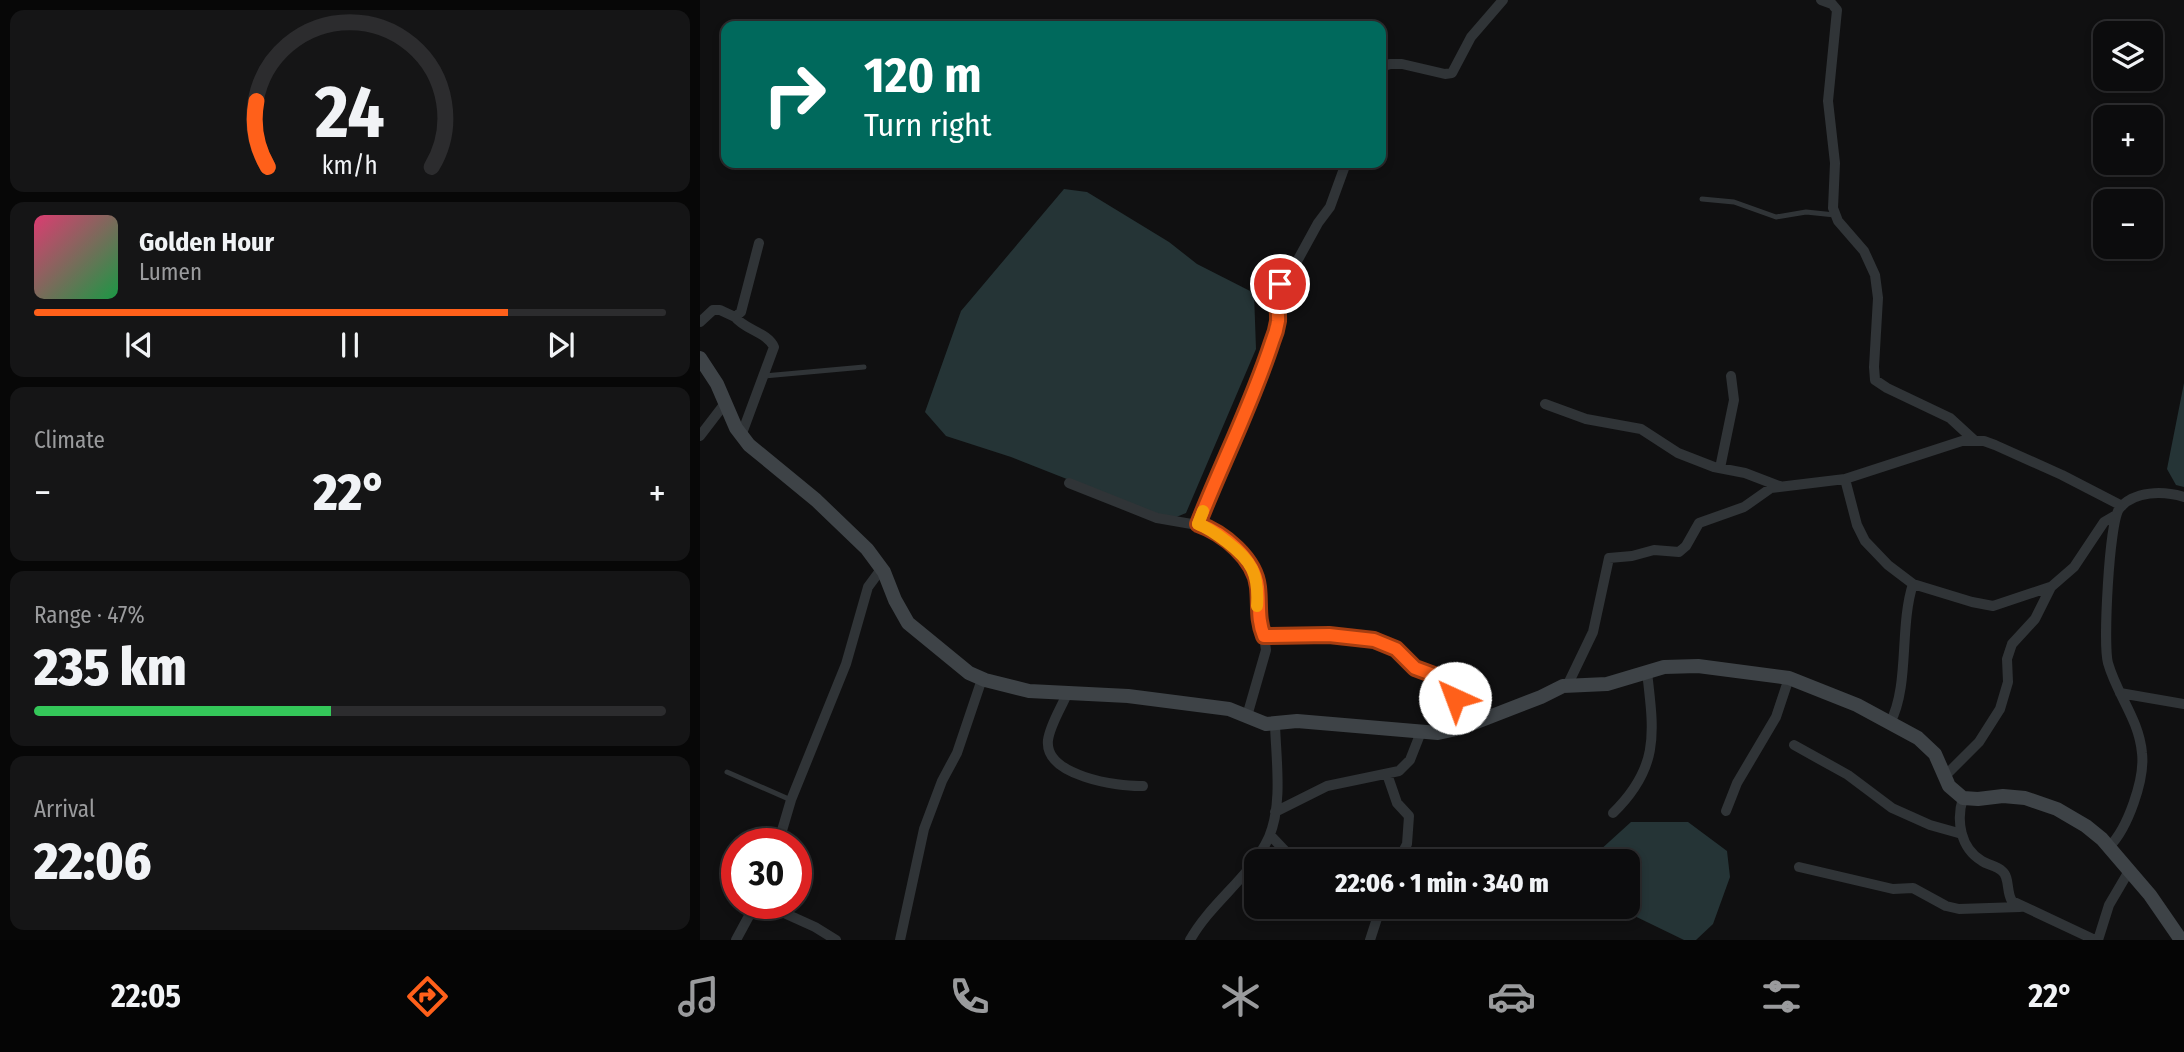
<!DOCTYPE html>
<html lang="en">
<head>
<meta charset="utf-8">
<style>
  :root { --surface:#0c0c0d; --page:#151516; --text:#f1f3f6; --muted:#9a9b9d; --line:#2c2c2e; --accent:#ff601a }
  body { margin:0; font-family:"Fira Sans Condensed",sans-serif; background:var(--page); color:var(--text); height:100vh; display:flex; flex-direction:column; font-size:26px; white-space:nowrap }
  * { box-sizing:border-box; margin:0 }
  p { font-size:23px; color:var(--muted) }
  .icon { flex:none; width:38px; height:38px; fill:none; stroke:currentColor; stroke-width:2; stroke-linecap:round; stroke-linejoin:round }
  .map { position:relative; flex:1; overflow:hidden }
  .details { display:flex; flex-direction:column; gap:10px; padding:10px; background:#070707; width:700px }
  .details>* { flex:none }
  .hud { position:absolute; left:21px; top:21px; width:665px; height:147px; border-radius:14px; box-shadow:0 4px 10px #0003,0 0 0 2px var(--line); background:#00695c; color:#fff; overflow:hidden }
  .fabs { position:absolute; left:1393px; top:21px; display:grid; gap:14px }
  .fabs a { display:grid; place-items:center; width:70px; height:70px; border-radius:14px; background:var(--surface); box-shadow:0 4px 10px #0003,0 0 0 2px var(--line); font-size:35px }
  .speed { position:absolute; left:21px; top:828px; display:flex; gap:14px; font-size:35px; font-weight:700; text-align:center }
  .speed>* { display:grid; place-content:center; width:91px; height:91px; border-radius:50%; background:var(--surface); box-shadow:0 4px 10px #0003,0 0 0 2px var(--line); line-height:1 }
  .speed .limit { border:10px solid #d22; background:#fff; color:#111 }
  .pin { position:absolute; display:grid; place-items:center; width:60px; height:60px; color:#fff; margin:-30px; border:4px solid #fff; border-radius:50%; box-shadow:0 2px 7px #0007 }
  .me { position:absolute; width:77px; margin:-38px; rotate:317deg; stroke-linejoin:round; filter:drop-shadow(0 0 5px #0008) }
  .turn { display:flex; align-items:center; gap:24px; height:147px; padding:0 28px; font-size:32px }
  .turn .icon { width:91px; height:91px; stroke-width:2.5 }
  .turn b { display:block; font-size:49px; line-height:60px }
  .big { font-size:52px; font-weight:800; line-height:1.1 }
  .details .card { flex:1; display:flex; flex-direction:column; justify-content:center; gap:10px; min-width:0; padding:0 24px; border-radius:14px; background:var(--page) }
  .details .dial { align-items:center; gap:0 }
  .dial svg { height:182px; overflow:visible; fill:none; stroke:var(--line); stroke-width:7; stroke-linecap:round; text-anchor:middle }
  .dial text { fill:var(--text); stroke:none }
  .song { display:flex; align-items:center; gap:21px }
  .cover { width:84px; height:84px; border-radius:10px; background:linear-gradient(135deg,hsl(340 70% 55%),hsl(140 70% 35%)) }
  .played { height:7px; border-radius:4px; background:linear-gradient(90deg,var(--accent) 75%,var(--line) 75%) }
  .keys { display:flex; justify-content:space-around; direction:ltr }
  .heat { display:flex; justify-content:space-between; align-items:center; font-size:38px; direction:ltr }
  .charge { height:10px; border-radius:5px; background:linear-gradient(90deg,#34c759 47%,var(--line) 0) }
  .trip { position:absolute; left:544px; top:849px; width:396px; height:70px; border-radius:14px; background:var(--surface); box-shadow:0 4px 10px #0003,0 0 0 2px var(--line); font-weight:800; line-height:70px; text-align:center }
  .menu { display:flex; height:112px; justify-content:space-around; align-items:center; background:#050505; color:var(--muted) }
  .menu .icon { width:49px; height:49px }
  .menu .active { color:var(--accent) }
  .menu b { font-size:32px; color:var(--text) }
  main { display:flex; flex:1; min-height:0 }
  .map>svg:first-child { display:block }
  .water { fill:#253436 }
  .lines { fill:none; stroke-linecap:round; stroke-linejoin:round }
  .lane { stroke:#303437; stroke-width:5 }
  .street { stroke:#303437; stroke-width:10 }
  .secondary { stroke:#3e4347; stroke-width:14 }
  .route-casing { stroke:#a63e11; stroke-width:18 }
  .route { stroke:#ff601a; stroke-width:12 }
  .slow { stroke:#f59e0b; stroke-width:12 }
</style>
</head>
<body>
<main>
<section class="details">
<div class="card dial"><svg viewBox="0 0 100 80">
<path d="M14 69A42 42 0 1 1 86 69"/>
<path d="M14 69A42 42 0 0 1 9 40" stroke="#ff601a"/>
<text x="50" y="56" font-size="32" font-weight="700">24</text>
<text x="50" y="72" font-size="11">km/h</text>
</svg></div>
<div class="card">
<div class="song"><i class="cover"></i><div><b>Golden Hour</b><p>Lumen</p></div></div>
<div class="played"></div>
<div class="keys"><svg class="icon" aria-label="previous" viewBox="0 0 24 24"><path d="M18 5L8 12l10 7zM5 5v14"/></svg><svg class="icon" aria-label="pause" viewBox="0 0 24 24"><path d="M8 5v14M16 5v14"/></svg><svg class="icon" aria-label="next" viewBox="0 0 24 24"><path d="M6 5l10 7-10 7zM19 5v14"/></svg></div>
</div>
<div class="card"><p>Climate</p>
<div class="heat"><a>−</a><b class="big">22°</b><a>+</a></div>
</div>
<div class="card"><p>Range · 47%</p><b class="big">235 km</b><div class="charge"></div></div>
<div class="card"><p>Arrival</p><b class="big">22:06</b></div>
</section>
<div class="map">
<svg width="1484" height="940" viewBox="0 0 1484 940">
  <rect width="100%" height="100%" fill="#101011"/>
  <path class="water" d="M364 189 387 192 469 242 497 264 554 293 556 349 486 513 474 518 448 511 311 457 246 436 225 412 261 311Z
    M1484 383V487L1476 485 1467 469Z
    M931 822H988L1027 851 1030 877 1013 924 996 940H984L916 907 928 906V861H888Z"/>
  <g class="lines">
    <path class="lane" d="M1002 199 1034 202 1076 217 1106 212 1135 215
      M64 376 164 367
      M27 772 91 800"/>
    <path class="street" d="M1121 0 1132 4 1137 10 1128 101 1135 163 1133 208 1138 221 1164 251 1175 275 1178 298 1174 367 1175 380 1187 388 1250 418 1274 440
      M681 72 684 66 690 64H702L745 74 752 73 771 37 803 0
      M35 317C45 330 67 332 74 347L41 436
      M0 322 13 310H20L35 317 41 312 59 243
      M845 404 886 419 941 429 978 453 1014 467 1045 473 1079 486
      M0 436 26 402
      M1020 468 1034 400 1031 376
      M1145 479 1157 525 1165 541 1188 565 1213 584 1272 602 1293 606 1350 587
      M369 483 457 518 503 526 541 553 549 562 557 581 558 618 564 636 566 650 547 716
      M498 524 521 466 552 400 572 343 578 319 576 291 595 265 618 223 630 207 646 163
      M564 636 629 635 674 640 696 649 715 668 754 685 755 697 750 731
      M868 684 893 632 909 558 932 556 954 550 979 552 986 546 999 523 1044 507 1071 488 1145 479 1262 441H1284L1295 445 1362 475 1422 506
      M1420 693 1484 704
      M367 694C361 708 350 725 348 740 344 776 418 787 443 786
      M1190 723C1210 685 1199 627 1213 584
      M1094 745 1148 775 1192 808 1230 825 1262 834
      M687 774 697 803 709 816 707 844 698 861
      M1245 776 1279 742 1300 709 1308 682 1307 659 1312 644 1335 619 1351 587 1374 567 1404 522 1416 515
      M1263 798C1256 820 1260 848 1282 861 1288 865 1297 866 1302 871 1310 877 1306 892 1312 901L1395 940
      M1026 811 1037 783 1076 717 1089 678
      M575 812 627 786 699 771 710 760 721 732
      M913 813C960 767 954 733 947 672
      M570 835 588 854 616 861
      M78 844 91 800 146 664 168 587 182 568
      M1409 847C1428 828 1445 779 1442 753 1439 719 1417 695 1408 663 1403 644 1409 524 1419 509 1434 490 1464 491 1484 497
      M1099 867 1193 889 1213 888 1246 906 1259 909 1320 907
      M62 903 115 927 136 940
      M36 940 56 903
      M200 940 224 829 242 781 257 753 282 679
      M490 940C511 902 551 877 569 837 583 804 576 759 575 724
      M670 940 681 906
      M1398 940 1409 905 1429 871"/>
    <path class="secondary" d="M0 358 17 384 36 428 49 445 116 500 167 549 184 572 195 600 208 623 269 673 285 680 329 691 428 696 529 709 566 724 597 721 738 733 761 728 841 697 863 686 907 684 964 667 998 666 1089 678 1157 705 1218 738 1235 754 1249 786 1263 798 1278 799 1303 796 1325 798 1357 809 1386 826 1402 839 1450 895 1481 940"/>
  </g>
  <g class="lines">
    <g class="route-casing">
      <path id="route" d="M580 284C573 296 579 307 578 321 577 328 575 335 572 342 552 404 522 463 498 524 524 533 555 559 558 587 560 605 557 619 564 636L629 635 674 640 696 649 715 668 750 681 754 685 755 698"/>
    </g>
    <use href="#route" class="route"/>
    <path class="slow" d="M503 511 498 524C509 528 518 535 527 542 552 561 559 574 557 606"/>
  </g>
</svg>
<div class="fabs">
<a><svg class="icon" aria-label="layers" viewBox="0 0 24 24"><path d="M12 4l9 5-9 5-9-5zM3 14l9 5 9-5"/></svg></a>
<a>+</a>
<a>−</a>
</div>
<div class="speed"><div class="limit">30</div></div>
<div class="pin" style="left:580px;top:284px;background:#d93025"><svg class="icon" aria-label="arrive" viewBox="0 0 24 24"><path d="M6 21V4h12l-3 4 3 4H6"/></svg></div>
<svg class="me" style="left:755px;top:698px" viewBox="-20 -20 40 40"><circle r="19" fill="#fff"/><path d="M0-13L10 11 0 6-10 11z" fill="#ff601a"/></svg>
<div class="trip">22:06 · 1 min · 340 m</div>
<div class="hud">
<div class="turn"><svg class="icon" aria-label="right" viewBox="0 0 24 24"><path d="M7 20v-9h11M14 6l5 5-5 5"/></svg><div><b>120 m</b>Turn right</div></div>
</div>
</div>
</main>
<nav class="menu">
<b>22:05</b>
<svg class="icon active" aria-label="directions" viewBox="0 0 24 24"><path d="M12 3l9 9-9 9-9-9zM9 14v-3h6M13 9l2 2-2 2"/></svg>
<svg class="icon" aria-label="music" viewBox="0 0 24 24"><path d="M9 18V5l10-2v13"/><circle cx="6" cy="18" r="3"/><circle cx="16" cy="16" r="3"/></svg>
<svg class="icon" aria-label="phone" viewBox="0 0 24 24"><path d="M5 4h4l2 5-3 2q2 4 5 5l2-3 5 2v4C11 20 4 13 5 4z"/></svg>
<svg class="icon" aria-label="climate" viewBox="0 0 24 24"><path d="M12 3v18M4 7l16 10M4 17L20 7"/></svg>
<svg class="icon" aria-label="car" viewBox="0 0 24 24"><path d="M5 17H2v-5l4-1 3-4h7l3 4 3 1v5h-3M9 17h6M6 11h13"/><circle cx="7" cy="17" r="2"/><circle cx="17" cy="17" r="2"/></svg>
<svg class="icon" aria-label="filters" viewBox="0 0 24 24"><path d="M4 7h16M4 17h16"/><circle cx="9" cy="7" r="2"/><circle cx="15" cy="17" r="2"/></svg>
<b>22°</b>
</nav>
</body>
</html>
